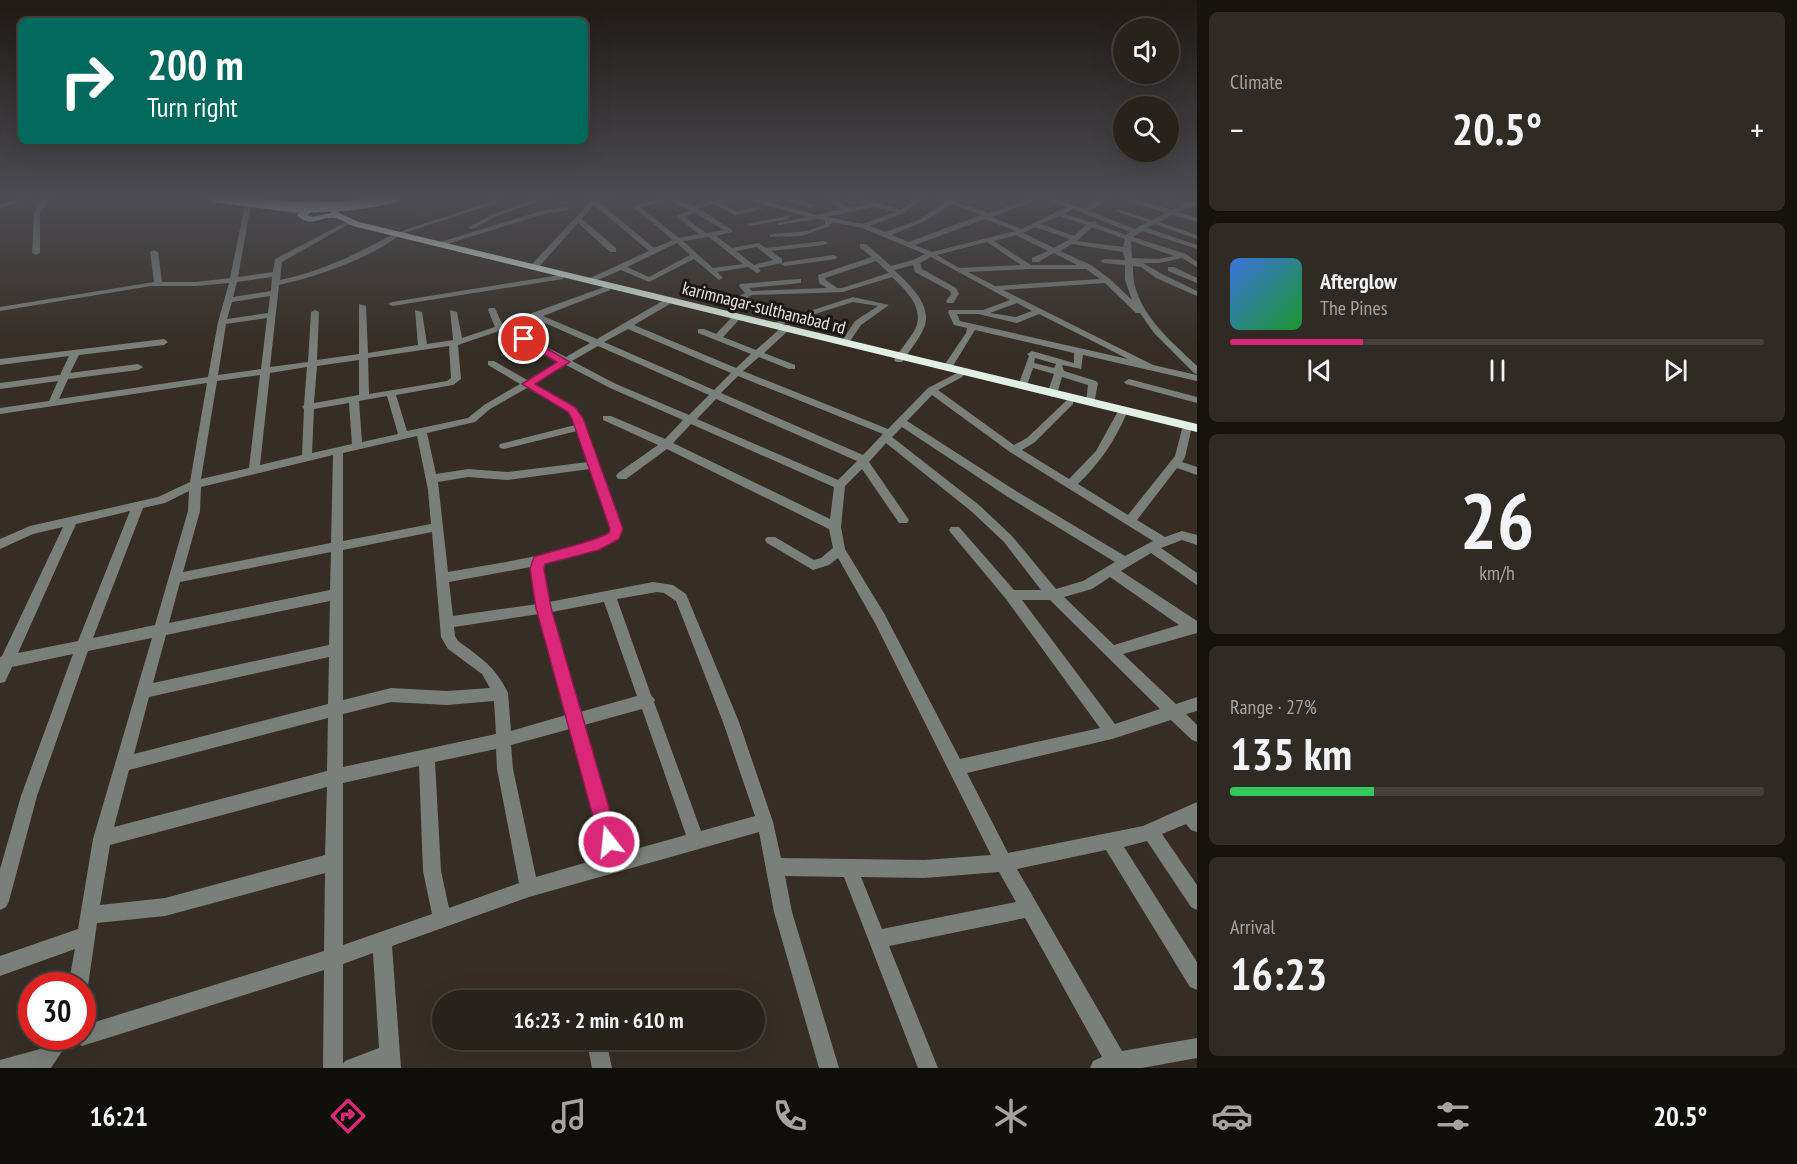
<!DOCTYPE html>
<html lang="en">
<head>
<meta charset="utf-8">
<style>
  :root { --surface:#28221c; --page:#302a25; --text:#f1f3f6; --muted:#a5a4a3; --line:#443f3b; --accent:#db2777 }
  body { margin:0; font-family:"PT Sans Narrow",sans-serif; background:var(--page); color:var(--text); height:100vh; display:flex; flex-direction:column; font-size:22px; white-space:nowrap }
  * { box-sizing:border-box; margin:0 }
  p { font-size:20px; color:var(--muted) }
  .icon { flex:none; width:33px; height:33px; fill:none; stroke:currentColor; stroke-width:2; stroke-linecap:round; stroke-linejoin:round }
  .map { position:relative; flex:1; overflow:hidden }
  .sheet { display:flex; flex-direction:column; gap:12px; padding:12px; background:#16130f; width:600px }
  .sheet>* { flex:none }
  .hud { position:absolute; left:18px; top:18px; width:570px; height:126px; border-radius:9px; box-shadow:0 6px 24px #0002,0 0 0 2px var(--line); background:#00695c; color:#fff; overflow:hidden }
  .tools { position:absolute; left:1113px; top:18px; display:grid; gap:12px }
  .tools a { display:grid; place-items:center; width:66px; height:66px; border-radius:50%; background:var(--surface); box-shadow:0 6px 24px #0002,0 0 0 2px var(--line); font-size:30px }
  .speed { position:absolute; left:18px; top:972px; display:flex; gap:12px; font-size:30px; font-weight:700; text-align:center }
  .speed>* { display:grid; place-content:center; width:78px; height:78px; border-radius:50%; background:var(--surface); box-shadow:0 6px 24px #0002,0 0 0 2px var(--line); line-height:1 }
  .speed .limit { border:9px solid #d22; background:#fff; color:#111 }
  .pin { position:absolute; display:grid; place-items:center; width:51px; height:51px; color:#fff; margin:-26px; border:3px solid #fff; border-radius:50%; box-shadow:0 2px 6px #0007 }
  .me { position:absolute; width:66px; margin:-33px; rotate:344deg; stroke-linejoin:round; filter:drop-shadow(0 0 4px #0008) }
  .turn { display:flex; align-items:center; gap:21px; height:126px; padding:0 30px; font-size:27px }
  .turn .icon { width:78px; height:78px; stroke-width:2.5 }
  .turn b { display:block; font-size:42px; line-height:51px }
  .big { font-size:45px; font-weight:600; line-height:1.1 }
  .sheet .widget { flex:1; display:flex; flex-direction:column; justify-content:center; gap:9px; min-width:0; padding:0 21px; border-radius:9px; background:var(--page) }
  .sheet .dial { align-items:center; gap:0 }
  .dial b { font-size:78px; line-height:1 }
  .song { display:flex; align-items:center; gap:18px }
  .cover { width:72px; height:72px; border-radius:9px; background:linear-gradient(135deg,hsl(220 70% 55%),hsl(130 70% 35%)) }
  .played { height:6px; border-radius:3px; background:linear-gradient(90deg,var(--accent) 25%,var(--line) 25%) }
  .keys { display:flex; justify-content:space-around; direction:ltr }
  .heat { display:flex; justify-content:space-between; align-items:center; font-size:33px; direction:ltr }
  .charge { height:9px; border-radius:4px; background:linear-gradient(90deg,#34c759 27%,var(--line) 0) }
  .trip { position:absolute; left:432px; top:990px; width:333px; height:60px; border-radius:30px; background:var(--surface); box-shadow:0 6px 24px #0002,0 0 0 2px var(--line); font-weight:600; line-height:60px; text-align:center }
  .dock { display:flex; height:96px; justify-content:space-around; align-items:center; background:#100e0b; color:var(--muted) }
  .dock .icon { width:42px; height:42px }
  .dock .active { color:var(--accent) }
  .dock b { font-size:27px; color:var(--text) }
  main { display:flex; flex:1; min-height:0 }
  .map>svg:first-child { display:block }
  .green { fill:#2e4336 }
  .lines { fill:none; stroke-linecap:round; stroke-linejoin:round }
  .minor { fill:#7a7f7b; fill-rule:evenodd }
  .highway { fill:#e2efe5; fill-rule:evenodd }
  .highway-bridge { stroke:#e2efe5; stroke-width:10 }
  .route { fill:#db2777; stroke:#8e194d; stroke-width:1.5 }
  .labels { text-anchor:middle; stroke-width:6; stroke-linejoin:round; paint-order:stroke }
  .far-street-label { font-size:18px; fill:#ece6e1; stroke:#1b1713 }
</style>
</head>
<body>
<main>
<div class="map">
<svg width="1197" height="1068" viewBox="0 0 1197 1068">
  <rect width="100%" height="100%" fill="#362e26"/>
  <path class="green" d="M461 197H473L480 200 424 220 411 213Z"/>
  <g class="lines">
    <path class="minor" d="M26 197H34L0 208V204Z
      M46 197H52L40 213V253L36 255 32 253 34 213Z
      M193 197H207L230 201 227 203Z
      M495 197H501L497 203 401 234 396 233 493 201Z
      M542 197 547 198 497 216 473 229 468 228 493 214Z
      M583 197H590L595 199 619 197 618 198 599 202 654 248 673 240 632 206 665 197H675L693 206C717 200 738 193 763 200 777 192 801 198 814 206L811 208 785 200 768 202 817 215 842 209 822 197H829L849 208 866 205 848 197H856L901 210 918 197H924L904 213 870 226 885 232 919 220 946 202 934 197 950 200 955 197H962L956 202 989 213 1035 197H1049L1084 209 1103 197H1110L1090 211 1135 229 1147 222 1116 211V209L1152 220 1166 213 1119 198 1118 197H1126L1172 210 1184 205 1161 198 1160 197C1173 197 1185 205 1197 201V205L1178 212 1197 218V222L1172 215 1159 222 1197 235V239L1154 224 1147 228 1197 245V249L1142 231 1133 237 1186 254 1197 262V267L1182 258 1159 263H1143L1162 274 1197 291V296L1156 278 1141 267 1133 266C1131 309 1169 339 1197 366V374L1194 373 1154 333 1140 313H1136L1105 283 1003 290 1153 365 1197 375V381L1083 355 1081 369 1062 365 1064 371 1096 381 1098 383 1094 404 1091 405 1086 402 1088 385 1062 377 1057 394 1052 397 1047 394 1054 374 1033 368 1026 388H1020L1018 386 1029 356 1027 354 1032 351 1074 363V353L975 330 951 369H945L943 367 966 333 967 328 954 325 948 312 949 310H983L1010 300 931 257 920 263 922 269 956 288 959 294 953 303H947L946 301 951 294 950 291 915 272 913 265 894 270C909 284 935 307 923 330 918 341 909 351 902 362H896L894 360C900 350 907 342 913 333 927 311 908 292 892 277L843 292 752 295 739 304 732 315H726L725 313 733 300 745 293 739 286 740 284 798 279H801V283L749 288 752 291 827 288 819 283 818 275 872 257 860 248V244H866L891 266 913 260 925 254 862 228 832 222 830 226 801 236 770 237V235L772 234 808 231 825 224V220L817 219 778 225V223L807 217 742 198 721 203 736 211 759 207 762 209 735 215 714 204 698 208 732 230V232L716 236 732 248 758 243 766 248 824 241 828 243 824 245 771 251 782 259V263L758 268 761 271 757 273 748 267 717 272 723 278 719 280 694 259 649 282 621 270 593 282 589 280 590 278 649 251 594 205 582 219 616 248V252H610L578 223 538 268H532V264L590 202ZM1042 198 1067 207 1021 229 992 217ZM669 200 690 210 676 216 699 234 679 238 640 207ZM952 204 981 215 909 242 891 235 923 222ZM874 207 895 212 863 224 827 217ZM1073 209 1130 232 1126 235 1096 224V221L1090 222 1064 214ZM695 213 724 230 706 233 684 217ZM1059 216 1086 225 1074 236 1041 224ZM985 219 1015 231 932 252 915 245ZM1035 227 1070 239 1054 248 1023 233ZM1092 227 1125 239 1123 247 1077 241ZM1016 235 1048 251 1032 258V262H1038L1054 253 1077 265H1031L994 241ZM709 237 743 264 713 268 683 241ZM1131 241 1174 256 1159 259 1132 258ZM987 242 1021 265 959 268 937 255ZM677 243 690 255 649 277 627 267ZM1072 244 1123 252 1125 260 1104 259 1100 261 1104 263 1125 265V280L1132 300 1110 279 1091 265 1060 251ZM757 247 773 260 754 265 736 251ZM876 261 889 273 842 288H837L826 280 825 278ZM1029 269H1086L1100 279 995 286 968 272ZM1017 303 1032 311 1016 317 990 313ZM957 314H978L1017 323 1039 314 1128 359 960 321ZM1035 358 1056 364 1054 368 1034 363Z
      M248 202 251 204 238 277 273 272 275 259 344 223 349 224 282 262 280 280C320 272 356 254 392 235L398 236C369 259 315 277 279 285L270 367 308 362 311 312 315 310 319 312 317 360 359 354V304L366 306 368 353 418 345 415 310 422 312 427 344 453 340 450 310 457 312 462 338 495 327 488 310 489 308H495L502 324 607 286H610V290L543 316 597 339 664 300H670V304L634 325 736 368 751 354 698 333V329H704L716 334 732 317H738V321L723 337 756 350 784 325H790V329L764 353 795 365V369H789L759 357 743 371 888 429 928 388 959 372 964 375 962 377 938 390 1014 445 1027 438 1067 400H1073V404L1035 442 1022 450 1069 479 1096 451 1117 413H1125L1126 415C1114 442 1099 464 1078 484L1128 515 1175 456 1182 429H1190L1191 431 1185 457 1182 462 1197 467V475L1177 468 1137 520 1165 537 1182 531 1197 535V545L1182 540 1161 548 1197 573V585L1151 553 1121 571 1197 621V633L1123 654 1176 704 1197 697V711L1186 714 1197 725V742L1192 740 1171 720 1112 739 967 773 1008 853 1143 826 1197 802V832L1191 830 1186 824 1162 834 1197 885V910L1191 907 1147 841 1124 847 1197 962V990L1190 987 1106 850 1017 869 1122 1051 1197 1038V1058L1142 1068H1090L1093 1061 1102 1057 1025 918 889 946 938 1068H918L844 877 785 876 792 912 839 1068H819L774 912 759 832 529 897 392 946 401 1068H323L324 970 82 1046 75 1043 72 1036H82V1026L324 951 325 873 165 916 97 923 88 986 82 994V986H68L75 949 0 976V956L78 929 93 839 152 638 88 651 37 796 9 901 6 907 0 910V869L21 796 73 654 12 667 5 682 0 683V657L2 656 63 527 33 534 0 549V539L30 526 158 497 190 482 207 383 0 414V408L49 401 58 381 0 389V383L60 375 69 356 0 365V359L164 339 168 342 164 345 79 355 70 373 138 364 143 367 138 370 68 379 59 399 208 377 218 322 229 283 196 286H151L0 311V307L154 282 150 252 154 250 158 252 162 282H196L230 278 245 204ZM272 277 271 291 233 297 237 282ZM270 296 268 313 227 319 232 302ZM267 318 261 369 218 375 226 324ZM536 319 590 343 566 357 509 328ZM628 329 731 373 714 390 604 342ZM499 331H502L559 361 527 380 494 361H488V365L520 384 484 405 468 418 407 431 396 395 453 385 461 379 458 345ZM449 346 451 378 447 381 369 394 368 358ZM598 346 709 395 689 415 616 384 572 361ZM359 360V395L314 403 317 366ZM566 365 610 388 683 420 665 439 611 416H603V420L658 445 618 473 616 476 618 479H626L667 449 829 529 833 548 821 558 814 560 775 537H767L765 540 767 543 813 570 829 565 838 558 875 623 991 855 924 860 781 858 773 822 739 722 686 594 673 585 653 582 549 602 543 569 544 564 610 544 618 539 623 529 583 418 576 408 534 384ZM307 367 304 405 302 407 304 409 302 455 260 465 270 373ZM260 375 249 468 201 479 217 381ZM738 376 883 434 863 455 721 393ZM527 388 568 412 575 425 500 444 499 446 500 448 504 449 577 431 588 462 508 472 468 469 436 474 427 433 475 422 490 409ZM932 395 1010 452 1153 541 1125 556 1016 491 907 421ZM387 396 398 434 362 442 359 401ZM716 399 857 461 838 480 697 419ZM349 403 352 444 312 453 314 409ZM691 424 834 487 830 519 673 443ZM902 427 1008 497 1115 562 1083 581 1056 589 1012 536 979 505 892 437ZM417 436 428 490 431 524 343 541V453ZM886 443 971 511 1004 542 1041 590H1014L959 527H951L949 530 951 533 1006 599 1100 728 960 759 885 615 845 549 841 527 845 486 862 469 899 523H907L909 520 869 462ZM333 455 331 543 183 572 200 511 201 487ZM590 469 611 529C601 549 475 567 448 572L438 482 468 477 508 480ZM189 491 188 511 155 625 93 638 143 508 165 503ZM130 511 78 641 18 653 76 524ZM432 532 441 637 448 649 482 674 490 688 447 691 391 688 343 700V550ZM331 552 330 590 169 623 180 582ZM531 567 537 604 453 616 449 582ZM1110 577 1179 625 1114 645 1064 597 1092 589ZM657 592 664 593 676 601 723 722 755 816 701 831 654 702 655 700 651 695 617 599ZM1022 600H1050L1160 709 1115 724ZM330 601 329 645 153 683 166 635ZM604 602 637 696 580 712 552 612ZM539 614 566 715 511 731 508 693C496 667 480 657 458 641L455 636 454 627ZM329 657 328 704 134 754 149 697ZM494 701 496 734 343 767V714L391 702 447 705ZM642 709 686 835 621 853 584 725ZM328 718 327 771 114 827 129 770ZM570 729 605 857 536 877 513 769 511 745ZM496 749 497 769 519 883 449 908 441 871 435 762ZM419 766 423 871 432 914 343 945V783ZM327 787 325 855 165 898 100 905 110 845ZM999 872 1016 902 882 929 861 877 924 878ZM373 953 379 1048 345 1061 343 1064V964Z
      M274 207 302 211 305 213 302 215 272 210 271 209Z
      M566 207 568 208V210L544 214 444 245 437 243 541 211Z
      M787 216 789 217V219L750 226 747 224Z
      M833 255 837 257 836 259 785 266 781 264 785 262Z
      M1168 267H1174L1197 278V283L1168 271Z
      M560 275 564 277 563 279 392 306 388 304 392 302Z
      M853 297 889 305 861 325 848 344 845 345 841 342 855 321 878 306 853 302 777 326 770 324Z
      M1129 379 1197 397V403L1126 384 1124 382Z
      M49 1036H72L51 1068H0V1060L40 1049Z
      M588 1040H606L612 1068H592L587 1043Z"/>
    <path class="highway" d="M318 203 340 207 339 213 359 222 1197 424V432L353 226C347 224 340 218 334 218 320 216 310 229 297 215L306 207ZM318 208 332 210 331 213 313 217 307 215Z"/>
    <path class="highway-bridge" d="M216 197C282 207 330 214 396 197"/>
  </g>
  <linearGradient id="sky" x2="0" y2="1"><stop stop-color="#1e1915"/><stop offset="0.57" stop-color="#4c4c52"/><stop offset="1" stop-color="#4c4c52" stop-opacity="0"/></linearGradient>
  <rect width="1197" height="346" fill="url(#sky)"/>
  <path class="route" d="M520 337H527L570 362 535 384 575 407 583 418 623 529 619 539 599 550 545 564 544 569 551 608 619 842 616 849 609 852 603 849 600 842 536 608 530 569 534 557C559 548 585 545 609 533L610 529 572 419 568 412 522 384 557 362 520 341Z"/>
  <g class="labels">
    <g class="far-street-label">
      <text transform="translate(764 308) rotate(14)" y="6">karimnagar-sulthanabad rd</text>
    </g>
  </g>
</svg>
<div class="tools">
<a><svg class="icon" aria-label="sound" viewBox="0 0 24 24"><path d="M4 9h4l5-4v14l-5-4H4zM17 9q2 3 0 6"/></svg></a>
<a><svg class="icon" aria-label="search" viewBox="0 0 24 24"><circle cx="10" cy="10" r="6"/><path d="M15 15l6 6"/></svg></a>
</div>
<div class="speed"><div class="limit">30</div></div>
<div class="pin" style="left:524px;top:339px;background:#d93025"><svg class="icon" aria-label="arrive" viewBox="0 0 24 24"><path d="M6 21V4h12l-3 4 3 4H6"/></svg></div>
<svg class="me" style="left:609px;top:842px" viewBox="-20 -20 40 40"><circle r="17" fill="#db2777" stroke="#fff" stroke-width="3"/><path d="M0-11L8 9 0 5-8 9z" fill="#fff"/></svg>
<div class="trip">16:23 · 2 min · 610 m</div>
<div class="hud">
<div class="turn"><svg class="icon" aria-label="right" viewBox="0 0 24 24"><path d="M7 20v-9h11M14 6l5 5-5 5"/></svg><div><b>200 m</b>Turn right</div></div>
</div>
</div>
<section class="sheet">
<div class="widget"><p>Climate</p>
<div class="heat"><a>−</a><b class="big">20.5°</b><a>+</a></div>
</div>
<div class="widget">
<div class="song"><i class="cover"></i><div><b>Afterglow</b><p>The Pines</p></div></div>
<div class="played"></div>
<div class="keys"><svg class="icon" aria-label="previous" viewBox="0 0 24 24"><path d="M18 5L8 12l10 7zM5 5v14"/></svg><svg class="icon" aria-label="pause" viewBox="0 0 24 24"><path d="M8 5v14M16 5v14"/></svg><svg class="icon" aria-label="next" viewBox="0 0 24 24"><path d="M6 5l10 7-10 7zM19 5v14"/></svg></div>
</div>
<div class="widget dial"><b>26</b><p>km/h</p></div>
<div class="widget"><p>Range · 27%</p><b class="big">135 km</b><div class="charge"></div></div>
<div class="widget"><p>Arrival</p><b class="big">16:23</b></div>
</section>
</main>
<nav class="dock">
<b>16:21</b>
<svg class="icon active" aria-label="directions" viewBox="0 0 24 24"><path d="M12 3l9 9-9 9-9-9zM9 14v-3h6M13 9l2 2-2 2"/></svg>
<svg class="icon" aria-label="music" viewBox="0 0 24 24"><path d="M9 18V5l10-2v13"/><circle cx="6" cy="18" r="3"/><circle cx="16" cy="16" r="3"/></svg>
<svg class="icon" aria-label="phone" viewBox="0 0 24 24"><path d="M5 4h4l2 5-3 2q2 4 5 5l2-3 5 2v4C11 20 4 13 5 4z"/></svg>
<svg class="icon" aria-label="climate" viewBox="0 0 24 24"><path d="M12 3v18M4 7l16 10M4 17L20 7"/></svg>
<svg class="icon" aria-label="car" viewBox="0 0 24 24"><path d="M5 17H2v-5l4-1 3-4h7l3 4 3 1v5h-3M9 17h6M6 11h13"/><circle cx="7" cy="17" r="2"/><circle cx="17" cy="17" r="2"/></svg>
<svg class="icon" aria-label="filters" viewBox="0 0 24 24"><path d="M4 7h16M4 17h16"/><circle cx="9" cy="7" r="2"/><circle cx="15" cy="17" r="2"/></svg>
<b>20.5°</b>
</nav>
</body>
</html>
